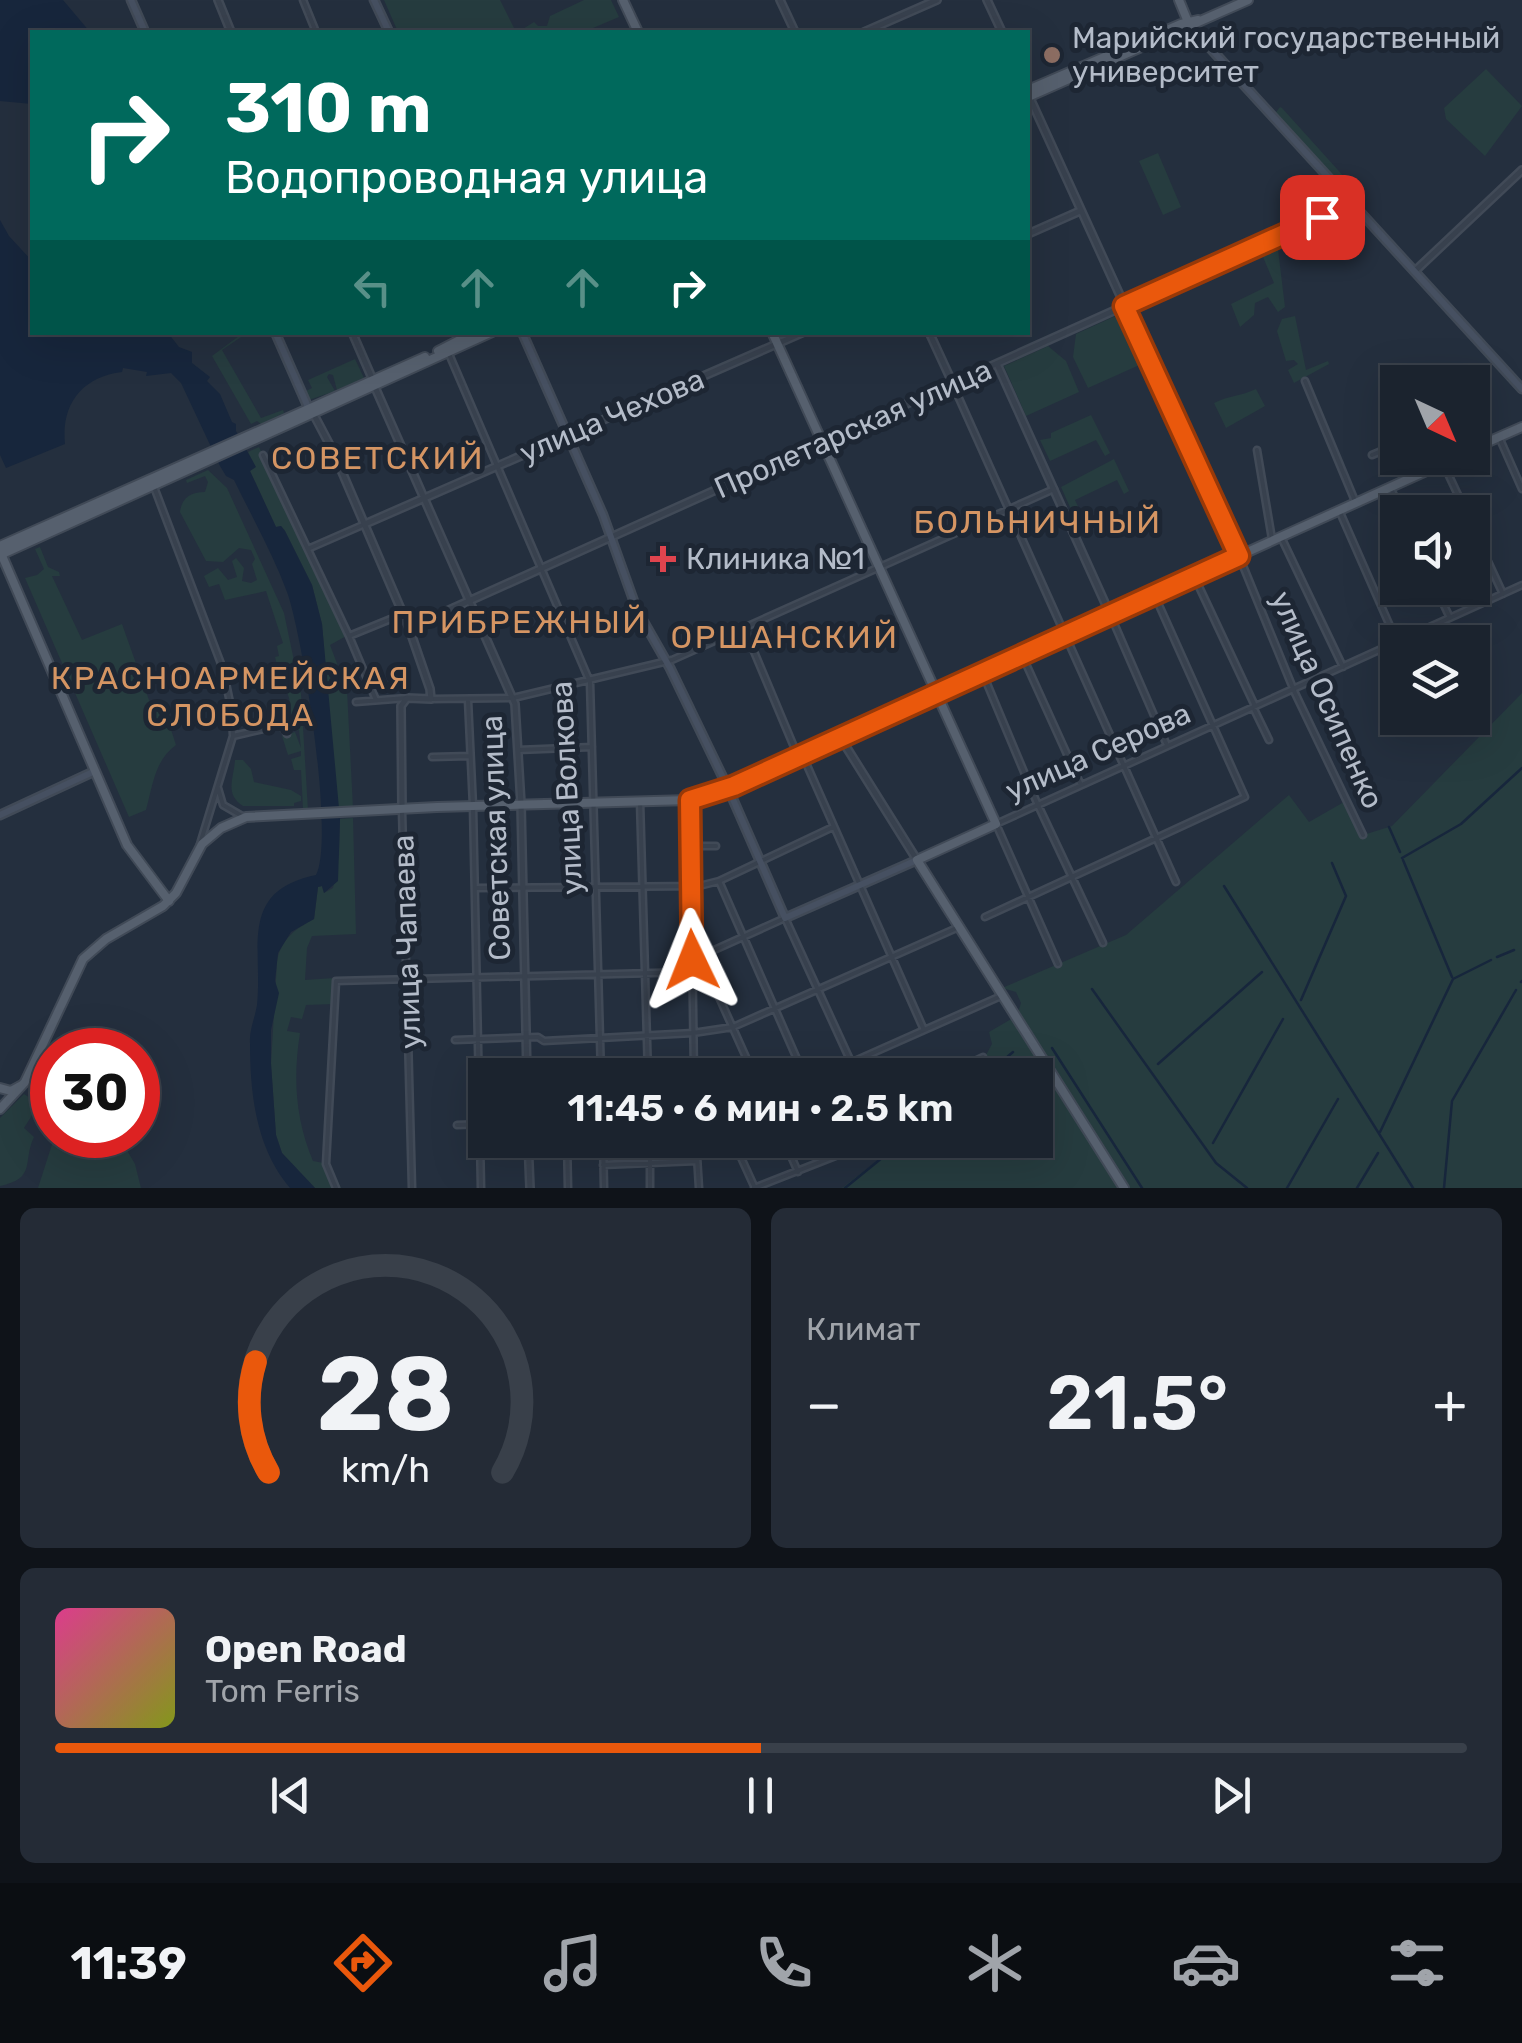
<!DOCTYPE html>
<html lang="ru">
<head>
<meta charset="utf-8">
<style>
  :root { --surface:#1b232e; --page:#242b36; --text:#f1f3f6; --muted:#a0a4aa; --line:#39404a; --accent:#ea580c }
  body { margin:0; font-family:Rubik,sans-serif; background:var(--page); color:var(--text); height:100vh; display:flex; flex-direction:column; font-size:38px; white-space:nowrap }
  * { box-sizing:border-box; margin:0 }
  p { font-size:32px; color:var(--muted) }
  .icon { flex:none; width:55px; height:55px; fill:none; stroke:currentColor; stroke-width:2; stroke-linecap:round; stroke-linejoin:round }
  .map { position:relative; height:1188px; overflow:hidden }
  .panel { display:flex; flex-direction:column; gap:20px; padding:20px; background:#0f1319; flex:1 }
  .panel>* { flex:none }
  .guide { position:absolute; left:30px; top:30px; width:1000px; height:305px; border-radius:0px; box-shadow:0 10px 40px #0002,0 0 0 2px var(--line); background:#00695c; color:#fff; overflow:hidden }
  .needle { width:65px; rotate:136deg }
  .tools { position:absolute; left:1380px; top:365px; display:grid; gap:20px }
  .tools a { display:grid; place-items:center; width:110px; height:110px; border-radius:0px; background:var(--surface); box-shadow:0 10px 40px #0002,0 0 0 2px var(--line); font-size:50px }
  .speed { position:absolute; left:30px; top:1028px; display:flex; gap:20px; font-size:50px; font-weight:700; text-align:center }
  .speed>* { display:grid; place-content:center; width:130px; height:130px; border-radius:50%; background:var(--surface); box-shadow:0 10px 40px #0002,0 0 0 2px var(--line); line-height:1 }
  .speed .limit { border:15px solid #d22; background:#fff; color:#111 }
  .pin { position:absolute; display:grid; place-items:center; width:85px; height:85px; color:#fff; margin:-42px; border-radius:20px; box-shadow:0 5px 15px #0006 }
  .me { position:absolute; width:110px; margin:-55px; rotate:358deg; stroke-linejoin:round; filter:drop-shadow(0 0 8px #0008) }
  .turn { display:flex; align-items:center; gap:35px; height:210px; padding:0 30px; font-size:45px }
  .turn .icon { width:130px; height:130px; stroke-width:2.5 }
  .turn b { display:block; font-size:70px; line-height:85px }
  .lanes { display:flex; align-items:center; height:95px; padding:0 30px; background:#0003; justify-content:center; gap:50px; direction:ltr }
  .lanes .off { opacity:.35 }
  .big { font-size:75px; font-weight:600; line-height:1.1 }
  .panel .widget { flex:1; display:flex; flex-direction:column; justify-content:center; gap:15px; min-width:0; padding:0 35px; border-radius:15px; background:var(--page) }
  .panel .dial { align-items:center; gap:0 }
  .dial svg { height:260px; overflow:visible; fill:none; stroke:var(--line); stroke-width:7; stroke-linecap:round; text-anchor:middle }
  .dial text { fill:var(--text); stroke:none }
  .song { display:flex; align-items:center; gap:30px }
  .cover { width:120px; height:120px; border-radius:15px; background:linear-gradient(135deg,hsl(330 70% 55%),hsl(70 70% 35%)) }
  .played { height:10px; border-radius:5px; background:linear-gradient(90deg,var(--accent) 50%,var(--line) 50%) }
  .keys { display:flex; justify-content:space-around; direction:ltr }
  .heat { display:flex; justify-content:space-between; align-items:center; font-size:55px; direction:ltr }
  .panel .tiles { flex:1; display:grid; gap:20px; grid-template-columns:1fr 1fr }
  .widget:last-child { grid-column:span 2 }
  .trip { position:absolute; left:468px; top:1058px; width:585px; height:100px; border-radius:0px; background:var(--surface); box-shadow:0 10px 40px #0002,0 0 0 2px var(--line); font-weight:600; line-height:100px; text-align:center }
  .tab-bar { display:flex; height:160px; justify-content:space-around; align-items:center; background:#0b0e12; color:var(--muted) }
  .tab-bar .icon { width:70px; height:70px }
  .tab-bar .active { color:var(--accent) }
  .tab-bar b { font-size:45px; color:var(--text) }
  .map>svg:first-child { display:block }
  .green { fill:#263c3f }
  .water { fill:#17263c }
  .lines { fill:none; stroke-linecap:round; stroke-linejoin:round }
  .stream { stroke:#17263c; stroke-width:2.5 }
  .minor-casing { stroke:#414a57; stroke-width:9 }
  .tertiary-casing { stroke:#414a57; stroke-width:10 }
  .secondary-casing { stroke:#414a57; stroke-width:11 }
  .primary-casing { stroke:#414a57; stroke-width:12 }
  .minor { stroke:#38414e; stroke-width:4 }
  .tertiary { stroke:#38414e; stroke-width:5 }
  .secondary { stroke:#465061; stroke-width:6 }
  .primary { stroke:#56606e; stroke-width:8 }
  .route-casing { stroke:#983908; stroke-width:25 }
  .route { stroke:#ea580c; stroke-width:18 }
  .education-dot { fill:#8d6e63; stroke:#1d2633; stroke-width:4 }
  .health-dot { fill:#e0444e; stroke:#1d2633; stroke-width:4 }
  .labels { text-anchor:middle; stroke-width:10; stroke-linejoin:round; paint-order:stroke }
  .poi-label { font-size:30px; fill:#b4bcc9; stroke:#1d2633; text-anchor:start }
  .street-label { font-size:30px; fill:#b4bcc9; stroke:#1d2633 }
  .neighbourhood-label { font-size:32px; letter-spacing:2.5px; fill:#d59563; stroke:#1d2633 }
</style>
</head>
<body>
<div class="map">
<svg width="1522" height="1188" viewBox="0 0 1522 1188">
  <rect width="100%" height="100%" fill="#242f3e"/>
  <path class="green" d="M384 0H500L516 32H398Z
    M584 0H611L619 17 593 28 594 32H518L534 22 538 26H547L550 16Z
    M1486 69 1522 106 1485 156 1446 119 1444 108Z
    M1280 107 1282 108 1356 190 1350 193 1274 115Z
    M1158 153 1181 207 1163 215 1139 161Z
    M1278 249 1285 307 1278 312 1268 297 1255 303 1254 315 1240 327 1231 304 1274 283 1263 257Z
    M1122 313 1144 363 1088 388 1073 357 1076 334Z
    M1295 316 1306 370 1328 361 1329 364 1294 383 1288 370 1298 364 1294 360 1286 361 1277 331 1282 319Z
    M243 333H247L222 350 261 418 283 410 284 413 261 424 257 421 251 424 212 356Z
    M1048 346 1066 361 1079 392 1026 416 1004 366Z
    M355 359 364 378 337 390 333 375 329 374 327 377 335 391 306 401 295 370 296 368 306 391 312 388 308 380Z
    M1256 389 1265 406 1226 428 1214 403C1230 395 1239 397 1256 389Z
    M1091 415 1110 453 1105 456 1096 440 1050 461 1040 440 1051 438V433Z
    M259 447 348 635 330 645 347 690 353 808H337L322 624 312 585 285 531 281 526 276 527 250 471 255 466 248 452Z
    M1114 459 1129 491 1124 494 1117 480 1075 500 1081 513 1074 516 1061 487Z
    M208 470 227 488 284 613 301 694 308 810H303L301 770H294L291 759 301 756V751L288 755 282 736 295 732 301 748 299 730 296 731C290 720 292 710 289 698 285 684 278 672 275 657L279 656 277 646 283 643 266 591 225 600 219 584 209 587 204 576 218 568 228 580 237 577 232 561 236 558 244 568 242 581 251 583 257 580 252 564 255 559 251 550 239 548 223 562 206 561 180 512C182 497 191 492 205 492L208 482 205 476 187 483 186 480Z
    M40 547 48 567 59 572 60 576H52L82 640 122 624 149 700 165 711 176 745C155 760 153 784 146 810L129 817 25 578 37 575 44 569 35 549Z
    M1522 693V1188H1128L1018 1013 1021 1003 1016 992 1002 988 1126 935 1289 795 1309 822 1344 802 1360 836 1392 826Z
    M235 760H243L251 769 254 782 291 790 301 796V801L294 803V806H243C224 794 234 778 235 760Z
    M353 818 356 934 312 936 307 948 305 980 335 978 334 1004 306 1005 302 1019 291 1017 287 1031 300 1033C293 1077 295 1118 313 1161L329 1164 341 1188H315L282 1153 276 1135 271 1064 277 962C280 940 296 928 314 919L318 887 322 886 324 893 333 888 339 855 340 819Z
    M1013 1018 1120 1188H842L896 1146 895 1140H1035V1075H975L992 1044 989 1032Z
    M24 1094 39 1104 24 1128 34 1137C22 1162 37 1178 0 1186V1118Z
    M55 1135H118L135 1164 141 1188H38Z"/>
  <path class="water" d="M0 0H63L90 32H32V104L0 101Z
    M0 220 9 236 32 261V332L168 333 179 347 192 352V363L210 377 207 381 220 394 232 422 236 424V431L256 467 250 471 276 527 281 526 285 531 312 585 322 624 340 819 338 881 324 893 322 886 318 887 314 919 291 932 278 953 275 981 279 993 271 1030V1064L276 1135 282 1153 315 1188H290C256 1148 250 1094 250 1043 249 1030 255 1018 257 1005 263 948 238 891 316 875 335 839 303 636 287 592 273 554 252 517 234 480L226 476 220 466 181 383 171 373 146 376 147 372 123 368 122 372C82 377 61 404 65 444L6 468 0 455Z"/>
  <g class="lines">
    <path class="stream" d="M1389 827 1400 852
      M1402 858 1461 824 1522 768
      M1403 860 1452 977
      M1224 886 1413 1188
      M1497 957 1514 950
      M1521 982 1522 981
      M1092 989 1216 1163 1247 1188
      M1301 1000 1346 896 1332 863
      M1052 1048 1142 1188
      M1158 1064 1262 972
      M986 1075 1013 1052
      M1380 1132 1453 979 1491 960
      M1213 1143 1283 1019
      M845 1188 904 1140
      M1287 1188 1338 1099
      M1357 1188 1378 1153
      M1444 1188 1452 1101 1516 990"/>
    <g class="minor-casing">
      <path id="minor" d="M303 0 316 32
        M449 354 590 682 601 1075
        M1305 381 1355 501
        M953 385 1176 882
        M1499 437 1522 489
        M1257 450 1272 539
        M263 455 349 636 376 700
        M1372 455 1398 444
        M1443 463 1466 512
        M154 487 223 669 232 712 233 736 200 844
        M1390 487 1402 512
        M1339 510 1397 642
        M1472 527 1503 594
        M1281 537 1343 667
        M310 548 365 524
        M1239 556 1295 693 1363 835
        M1194 576 1255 706
        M1436 588 1450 618
        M1110 614 1166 743
        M745 630 797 754
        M349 636 403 614
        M1022 655 1080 783
        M983 674 1037 803 1103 943
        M431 699 513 698 672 660 1054 489
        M468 700 473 806 481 1188
        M356 702 407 698
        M1253 707 1269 740
        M233 736 281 725 287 734
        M518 750 592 747
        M802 754 924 1030
        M432 757 470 756
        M218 788 223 805 242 816
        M690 800 694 1075
        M640 801 648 1075
        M402 810 412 1188
        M689 846H716
        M719 881 804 1075
        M475 888 699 886 719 881 833 827
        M985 917 1245 797 1154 594
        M701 957 754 1075
        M692 960 785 918 857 1075
        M1058 964 996 824 1522 585
        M692 975 710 974
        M455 1040 538 1037 544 1041 693 1033 733 1027 959 927
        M823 1075 1001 996
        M946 1075 983 1057
        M457 1125 485 1124
        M567 1140 568 1188
        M603 1140 604 1188
        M650 1140V1188
        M696 1140 699 1188
        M733 1140 754 1186
        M784 1140 798 1172
        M832 1140 838 1154
        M603 1165 697 1161
        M336 1188 326 1164 336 981 692 972
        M754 1188 838 1155 868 1140"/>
    </g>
    <g class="tertiary-casing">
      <path id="tertiary" d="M218 0 231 32
        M780 0 795 32
        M987 0 1002 32
        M864 32 937 0
        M1029 96 1239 556
        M1028 234 1080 211
        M1415 271 1522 170
        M352 332 372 378
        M929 332 953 384
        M997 364 1110 614
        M374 385 515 704 521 804 527 1075
        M314 415 333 451 409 628 430 689 431 699 407 698 401 706 402 807
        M365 524 804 332
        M409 628 1351 204
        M840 737 917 860
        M528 1140 530 1188"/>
    </g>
    <g class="secondary-casing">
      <path id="secondary" d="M131 0 145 32
        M374 0 389 32
        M1190 26 1522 389
        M275 332 308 407
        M522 332 603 515 637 610 670 668 728 788 785 918 917 860
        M0 815 95 771"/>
    </g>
    <g class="primary-casing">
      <path id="primary" d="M623 0 638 32
        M1179 0 1188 22
        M1028 90 1181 24 1198 20
        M1028 97 1248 0
        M772 332 996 824 917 860 1124 1188
        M438 351 475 332
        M1472 449 1522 427
        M0 546 425 357
        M0 551 127 845 169 901
        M0 555 492 332
        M0 1088 11 1091 22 1085
        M0 1109 25 1082 83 959 106 939 163 906 176 893 202 844 221 828 246 817 437 807 690 800 706 797 1455 458"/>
    </g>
    <use href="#minor" class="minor"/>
    <use href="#tertiary" class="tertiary"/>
    <use href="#secondary" class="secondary"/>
    <use href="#primary" class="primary"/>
  </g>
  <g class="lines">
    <g class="route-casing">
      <path id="route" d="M692 960 690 800 734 786 1239 556 1124 306 1322 217"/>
    </g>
    <use href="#route" class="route"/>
  </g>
  <circle class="education-dot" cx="1052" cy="55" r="10"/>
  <path class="health-dot" d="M658 544h10v10h10v10h-10v10h-10v-10h-10v-10h10z"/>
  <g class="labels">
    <g class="poi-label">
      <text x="1072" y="48">Марийский государственный<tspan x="1072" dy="34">университет</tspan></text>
      <text x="686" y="569">Клиника №1</text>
    </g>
    <g class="street-label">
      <text transform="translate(612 416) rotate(-23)" y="10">улица Чехова</text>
      <text transform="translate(853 429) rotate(-24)" y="10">Пролетарская улица</text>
      <text transform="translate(1327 700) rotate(66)" y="10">улица Осипенко</text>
      <text transform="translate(1098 752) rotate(-24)" y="10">улица Серова</text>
      <text transform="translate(567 788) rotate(-93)" y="10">улица Волкова</text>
      <text transform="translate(496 838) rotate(-92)" y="10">Советская улица</text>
      <text transform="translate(407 942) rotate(-92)" y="10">улица Чапаева</text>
    </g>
    <g class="neighbourhood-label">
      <text x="378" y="469">СОВЕТСКИЙ</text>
      <text x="1038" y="533">БОЛЬНИЧНЫЙ</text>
      <text x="520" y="633">ПРИБРЕЖНЫЙ</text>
      <text x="785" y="648">ОРШАНСКИЙ</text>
      <text x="231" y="689">КРАСНОАРМЕЙСКАЯ<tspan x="231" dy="37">СЛОБОДА</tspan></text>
    </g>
  </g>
</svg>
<div class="tools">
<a><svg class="needle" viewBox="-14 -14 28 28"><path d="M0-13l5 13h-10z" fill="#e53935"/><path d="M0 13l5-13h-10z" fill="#a0a4aa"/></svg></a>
<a><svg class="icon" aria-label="sound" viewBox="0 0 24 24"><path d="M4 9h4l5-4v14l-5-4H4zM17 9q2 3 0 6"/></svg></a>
<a><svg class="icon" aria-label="layers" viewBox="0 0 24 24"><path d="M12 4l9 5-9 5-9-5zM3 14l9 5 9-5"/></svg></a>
</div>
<div class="speed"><div class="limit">30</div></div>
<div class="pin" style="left:1322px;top:217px;background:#d93025"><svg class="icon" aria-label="arrive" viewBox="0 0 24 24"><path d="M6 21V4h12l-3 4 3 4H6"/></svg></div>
<svg class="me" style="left:692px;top:960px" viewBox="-20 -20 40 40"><path d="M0-17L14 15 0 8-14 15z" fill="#ea580c" stroke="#fff" stroke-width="4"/></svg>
<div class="trip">11:45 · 6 мин · 2.5 km</div>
<div class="guide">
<div class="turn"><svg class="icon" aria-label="right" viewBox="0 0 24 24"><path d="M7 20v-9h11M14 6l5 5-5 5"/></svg><div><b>310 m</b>Водопроводная улица</div></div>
<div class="lanes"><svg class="icon off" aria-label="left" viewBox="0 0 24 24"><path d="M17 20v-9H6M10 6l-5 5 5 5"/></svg><svg class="icon off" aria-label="ahead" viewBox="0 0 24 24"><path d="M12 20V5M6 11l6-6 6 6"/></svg><svg class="icon off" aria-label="ahead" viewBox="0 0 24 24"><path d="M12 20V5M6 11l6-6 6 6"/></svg><svg class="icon" aria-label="right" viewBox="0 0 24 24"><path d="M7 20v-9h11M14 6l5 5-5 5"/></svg></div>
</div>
</div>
<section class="panel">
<div class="tiles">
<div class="widget dial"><svg viewBox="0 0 100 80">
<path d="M14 69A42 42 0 1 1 86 69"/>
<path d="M14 69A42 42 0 0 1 10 35" stroke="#ea580c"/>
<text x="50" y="56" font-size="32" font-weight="700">28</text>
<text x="50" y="72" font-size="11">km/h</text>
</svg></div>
<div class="widget"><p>Климат</p>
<div class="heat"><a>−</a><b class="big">21.5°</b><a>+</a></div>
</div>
<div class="widget">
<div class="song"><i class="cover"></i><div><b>Open Road</b><p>Tom Ferris</p></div></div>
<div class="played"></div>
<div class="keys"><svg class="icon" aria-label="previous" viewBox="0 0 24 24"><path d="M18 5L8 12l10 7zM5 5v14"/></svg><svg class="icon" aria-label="pause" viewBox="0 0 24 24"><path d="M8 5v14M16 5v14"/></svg><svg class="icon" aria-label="next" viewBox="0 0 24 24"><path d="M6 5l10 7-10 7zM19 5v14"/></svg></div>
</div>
</div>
</section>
<nav class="tab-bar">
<b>11:39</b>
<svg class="icon active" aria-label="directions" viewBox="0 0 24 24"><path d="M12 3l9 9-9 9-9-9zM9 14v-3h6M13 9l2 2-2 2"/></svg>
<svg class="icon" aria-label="music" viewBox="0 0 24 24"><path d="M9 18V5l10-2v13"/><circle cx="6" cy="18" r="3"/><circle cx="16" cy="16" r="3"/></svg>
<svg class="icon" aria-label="phone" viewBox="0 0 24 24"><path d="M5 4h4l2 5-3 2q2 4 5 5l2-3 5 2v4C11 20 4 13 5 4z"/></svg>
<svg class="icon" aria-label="climate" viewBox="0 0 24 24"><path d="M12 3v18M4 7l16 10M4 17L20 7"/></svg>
<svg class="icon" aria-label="car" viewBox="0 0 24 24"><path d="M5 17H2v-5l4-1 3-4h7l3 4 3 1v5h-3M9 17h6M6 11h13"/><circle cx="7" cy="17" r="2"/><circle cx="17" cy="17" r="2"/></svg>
<svg class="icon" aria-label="filters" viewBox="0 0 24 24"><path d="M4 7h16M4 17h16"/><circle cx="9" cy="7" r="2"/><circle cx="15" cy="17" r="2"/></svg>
</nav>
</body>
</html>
